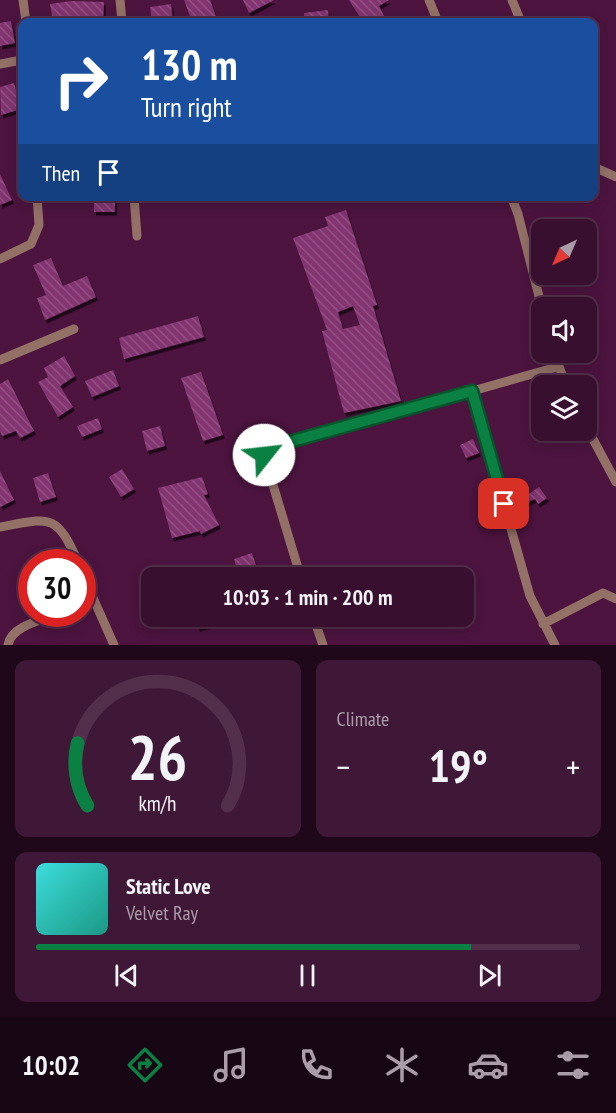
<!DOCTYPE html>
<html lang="en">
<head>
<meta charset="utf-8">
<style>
  :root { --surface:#390f2f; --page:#401837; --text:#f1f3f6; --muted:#ab9caa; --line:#532f4b; --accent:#0b8043 }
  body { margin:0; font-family:"PT Sans Narrow",sans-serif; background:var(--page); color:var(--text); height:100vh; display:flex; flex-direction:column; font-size:22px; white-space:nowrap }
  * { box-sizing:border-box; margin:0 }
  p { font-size:20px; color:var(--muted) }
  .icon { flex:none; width:33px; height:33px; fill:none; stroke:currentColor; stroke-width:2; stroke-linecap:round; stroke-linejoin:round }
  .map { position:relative; height:645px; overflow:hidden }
  .side { display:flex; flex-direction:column; gap:15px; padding:15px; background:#1f081a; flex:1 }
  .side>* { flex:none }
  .hud { position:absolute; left:18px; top:18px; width:580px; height:183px; border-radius:12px; box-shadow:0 3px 15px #0003,0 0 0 2px var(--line); background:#1a4fa0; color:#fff; overflow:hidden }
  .needle { width:39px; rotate:224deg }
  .tools { position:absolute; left:531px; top:219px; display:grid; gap:12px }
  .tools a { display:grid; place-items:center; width:66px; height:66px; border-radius:12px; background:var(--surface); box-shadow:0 3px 15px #0003,0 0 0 2px var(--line); font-size:30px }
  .speed { position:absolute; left:18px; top:549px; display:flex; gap:12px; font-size:30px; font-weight:700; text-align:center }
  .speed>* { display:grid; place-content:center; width:78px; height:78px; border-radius:50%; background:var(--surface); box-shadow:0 3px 15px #0003,0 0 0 2px var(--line); line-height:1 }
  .speed .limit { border:9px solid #d22; background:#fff; color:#111 }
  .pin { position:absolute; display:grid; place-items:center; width:51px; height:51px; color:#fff; margin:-26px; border-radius:12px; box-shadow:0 3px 9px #0006 }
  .me { position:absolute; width:66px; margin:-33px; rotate:61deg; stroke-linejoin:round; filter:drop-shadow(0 0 4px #0008) }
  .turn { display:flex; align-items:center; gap:21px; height:126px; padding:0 24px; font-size:27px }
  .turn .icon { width:78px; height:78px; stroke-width:2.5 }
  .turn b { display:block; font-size:42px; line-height:51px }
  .then { display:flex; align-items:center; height:57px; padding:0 24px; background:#0003; gap:12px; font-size:22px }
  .big { font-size:45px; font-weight:700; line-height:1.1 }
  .side .tile { flex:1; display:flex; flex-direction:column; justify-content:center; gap:9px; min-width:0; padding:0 21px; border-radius:12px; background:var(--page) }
  .side .dial { align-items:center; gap:0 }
  .dial svg { height:156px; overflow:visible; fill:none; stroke:var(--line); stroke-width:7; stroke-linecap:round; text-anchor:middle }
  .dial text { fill:var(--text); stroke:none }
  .song { display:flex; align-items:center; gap:18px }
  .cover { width:72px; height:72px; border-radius:9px; background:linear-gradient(135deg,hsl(180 70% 55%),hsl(170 70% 35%)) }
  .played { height:6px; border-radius:3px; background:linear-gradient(90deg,var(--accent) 80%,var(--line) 80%) }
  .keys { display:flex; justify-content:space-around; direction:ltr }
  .heat { display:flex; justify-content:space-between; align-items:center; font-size:33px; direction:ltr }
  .side .tiles { flex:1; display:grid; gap:15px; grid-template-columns:1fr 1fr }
  .tile:last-child { grid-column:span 2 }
  .trip { position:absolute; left:141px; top:567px; width:333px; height:60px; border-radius:12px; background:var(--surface); box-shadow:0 3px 15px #0003,0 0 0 2px var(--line); font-weight:700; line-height:60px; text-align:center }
  .tabs { display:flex; height:96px; justify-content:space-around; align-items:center; background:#170613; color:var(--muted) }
  .tabs .icon { width:42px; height:42px }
  .tabs .selected { color:var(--accent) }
  .tabs b { font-size:27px; color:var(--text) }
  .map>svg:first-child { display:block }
  .building { fill:url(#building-back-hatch); fill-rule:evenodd; filter:url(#shadow) }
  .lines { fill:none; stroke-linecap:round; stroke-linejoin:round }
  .street { stroke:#937167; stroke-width:9 }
  .route-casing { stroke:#07532c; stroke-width:15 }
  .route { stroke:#0b8043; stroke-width:10 }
</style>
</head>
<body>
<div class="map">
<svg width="616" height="645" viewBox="0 0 616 645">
  <defs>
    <pattern id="building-back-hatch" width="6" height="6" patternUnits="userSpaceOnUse" patternTransform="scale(1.5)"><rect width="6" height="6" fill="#82346f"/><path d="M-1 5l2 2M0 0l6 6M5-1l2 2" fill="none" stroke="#945083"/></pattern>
    <filter id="shadow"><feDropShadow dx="2" dy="3.5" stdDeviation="0" flood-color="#0009"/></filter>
  </defs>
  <rect width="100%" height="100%" fill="#4c143f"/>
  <path class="building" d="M184 0H210L218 22H192Z
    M243 0H274L249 13Z
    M349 0H389L379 6 387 22H363Z
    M71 1 104 2 103 22H53L50 4Z
    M171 4 173 22H152L150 7Z
    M328 10 329 22H305L304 13Z
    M11 21 15 43 0 46V23Z
    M14 83 21 109 1 115 0 87Z
    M0 174 12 200 0 205Z
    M94 196H115V212H94Z
    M346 210 377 305 373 306 401 401 344 413 322 331 327 330 293 238 328 226 325 217ZM353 306 360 325 343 329 338 312Z
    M51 258 63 286 87 276 96 297 45 320 37 298 46 295 33 265Z
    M198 316 204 337 124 359 119 338Z
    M64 356 75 376 60 386 73 407 58 417 38 382 48 377 44 368Z
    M113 370 119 386 92 397 85 381Z
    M201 372 223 435 203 441 181 378Z
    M8 379 34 431 20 438 16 431 2 436 0 431V384Z
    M98 418 102 429 82 437 77 426Z
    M160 426 165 446 147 451 142 431Z
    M473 439 479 453 466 458 460 445Z
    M122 469 134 489 121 497 109 477Z
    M0 471 14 500 0 507Z
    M48 473 56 497 40 502 33 478Z
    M202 477 208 494 204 495 219 525 201 534 200 531 172 538 158 488Z
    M539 487 547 498 538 504 535 499 519 506 517 502Z
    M252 553 260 578H208L236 566 234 559Z
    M195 616H229V620L198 628Z"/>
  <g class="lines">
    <path class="street" d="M23 0 26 22
      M120 0 122 22
      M429 0 438 22
      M512 0 521 22
      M0 64 22 60
      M594 167 616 177
      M134 196 137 236
      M511 196 518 214 542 308
      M0 259 31 244 39 225 37 196
      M554 352 566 386
      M0 360 74 329
      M472 391 530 596 555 645
      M586 426 616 482
      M0 527C50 518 56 512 78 562
      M82 573 114 645
      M301 578 264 455 271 448 557 367
      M313 616 323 645
      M543 624 603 593 616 599
      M8 645C11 626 42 620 58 614"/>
  </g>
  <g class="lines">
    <g class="route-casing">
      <path id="route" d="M264 455 271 448 278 445 472 391 504 504"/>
    </g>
    <use href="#route" class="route"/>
  </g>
</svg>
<div class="tools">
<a><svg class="needle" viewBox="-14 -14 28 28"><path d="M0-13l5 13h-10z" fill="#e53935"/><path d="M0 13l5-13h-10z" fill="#ab9caa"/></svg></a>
<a><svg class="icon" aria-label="sound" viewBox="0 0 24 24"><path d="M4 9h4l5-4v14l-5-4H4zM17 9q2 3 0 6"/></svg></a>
<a><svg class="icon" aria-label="layers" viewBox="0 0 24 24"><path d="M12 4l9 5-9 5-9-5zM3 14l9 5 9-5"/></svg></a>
</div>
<div class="speed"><div class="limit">30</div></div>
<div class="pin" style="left:504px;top:504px;background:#d93025"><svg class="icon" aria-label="arrive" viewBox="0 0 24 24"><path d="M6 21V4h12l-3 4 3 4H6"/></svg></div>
<svg class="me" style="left:264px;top:455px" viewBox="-20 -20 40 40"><circle r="19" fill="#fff"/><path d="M0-13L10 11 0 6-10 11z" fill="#0b8043"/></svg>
<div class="trip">10:03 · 1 min · 200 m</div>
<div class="hud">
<div class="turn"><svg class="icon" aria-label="right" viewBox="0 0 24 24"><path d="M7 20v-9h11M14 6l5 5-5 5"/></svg><div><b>130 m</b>Turn right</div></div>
<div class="then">Then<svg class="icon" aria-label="arrive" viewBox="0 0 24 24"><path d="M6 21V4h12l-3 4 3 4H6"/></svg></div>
</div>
</div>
<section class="side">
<div class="tiles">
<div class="tile dial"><svg viewBox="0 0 100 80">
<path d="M14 69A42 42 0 1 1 86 69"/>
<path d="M14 69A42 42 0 0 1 9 37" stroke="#0b8043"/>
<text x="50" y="56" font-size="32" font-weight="700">26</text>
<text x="50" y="72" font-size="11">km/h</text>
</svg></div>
<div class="tile"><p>Climate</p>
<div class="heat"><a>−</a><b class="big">19°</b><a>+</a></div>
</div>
<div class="tile">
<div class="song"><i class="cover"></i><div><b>Static Love</b><p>Velvet Ray</p></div></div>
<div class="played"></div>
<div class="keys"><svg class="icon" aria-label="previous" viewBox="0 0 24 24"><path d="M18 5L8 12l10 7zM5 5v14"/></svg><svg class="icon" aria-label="pause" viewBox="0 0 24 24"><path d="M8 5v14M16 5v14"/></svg><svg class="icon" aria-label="next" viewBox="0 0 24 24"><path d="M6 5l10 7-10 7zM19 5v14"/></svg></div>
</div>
</div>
</section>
<nav class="tabs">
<b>10:02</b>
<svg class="icon selected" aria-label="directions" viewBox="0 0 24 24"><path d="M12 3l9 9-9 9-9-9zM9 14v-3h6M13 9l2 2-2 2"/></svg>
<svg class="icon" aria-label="music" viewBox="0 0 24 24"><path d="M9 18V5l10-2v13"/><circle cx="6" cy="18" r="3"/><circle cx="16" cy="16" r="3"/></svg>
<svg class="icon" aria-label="phone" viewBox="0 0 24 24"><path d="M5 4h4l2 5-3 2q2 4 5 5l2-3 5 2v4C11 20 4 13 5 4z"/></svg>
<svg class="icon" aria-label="climate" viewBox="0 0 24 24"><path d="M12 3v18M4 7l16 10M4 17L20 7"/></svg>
<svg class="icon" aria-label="car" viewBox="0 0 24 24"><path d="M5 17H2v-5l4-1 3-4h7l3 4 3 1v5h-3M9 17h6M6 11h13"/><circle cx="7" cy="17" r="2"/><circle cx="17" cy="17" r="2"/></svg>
<svg class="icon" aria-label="filters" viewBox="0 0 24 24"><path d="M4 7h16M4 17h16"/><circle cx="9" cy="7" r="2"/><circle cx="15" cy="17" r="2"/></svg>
</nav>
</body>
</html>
